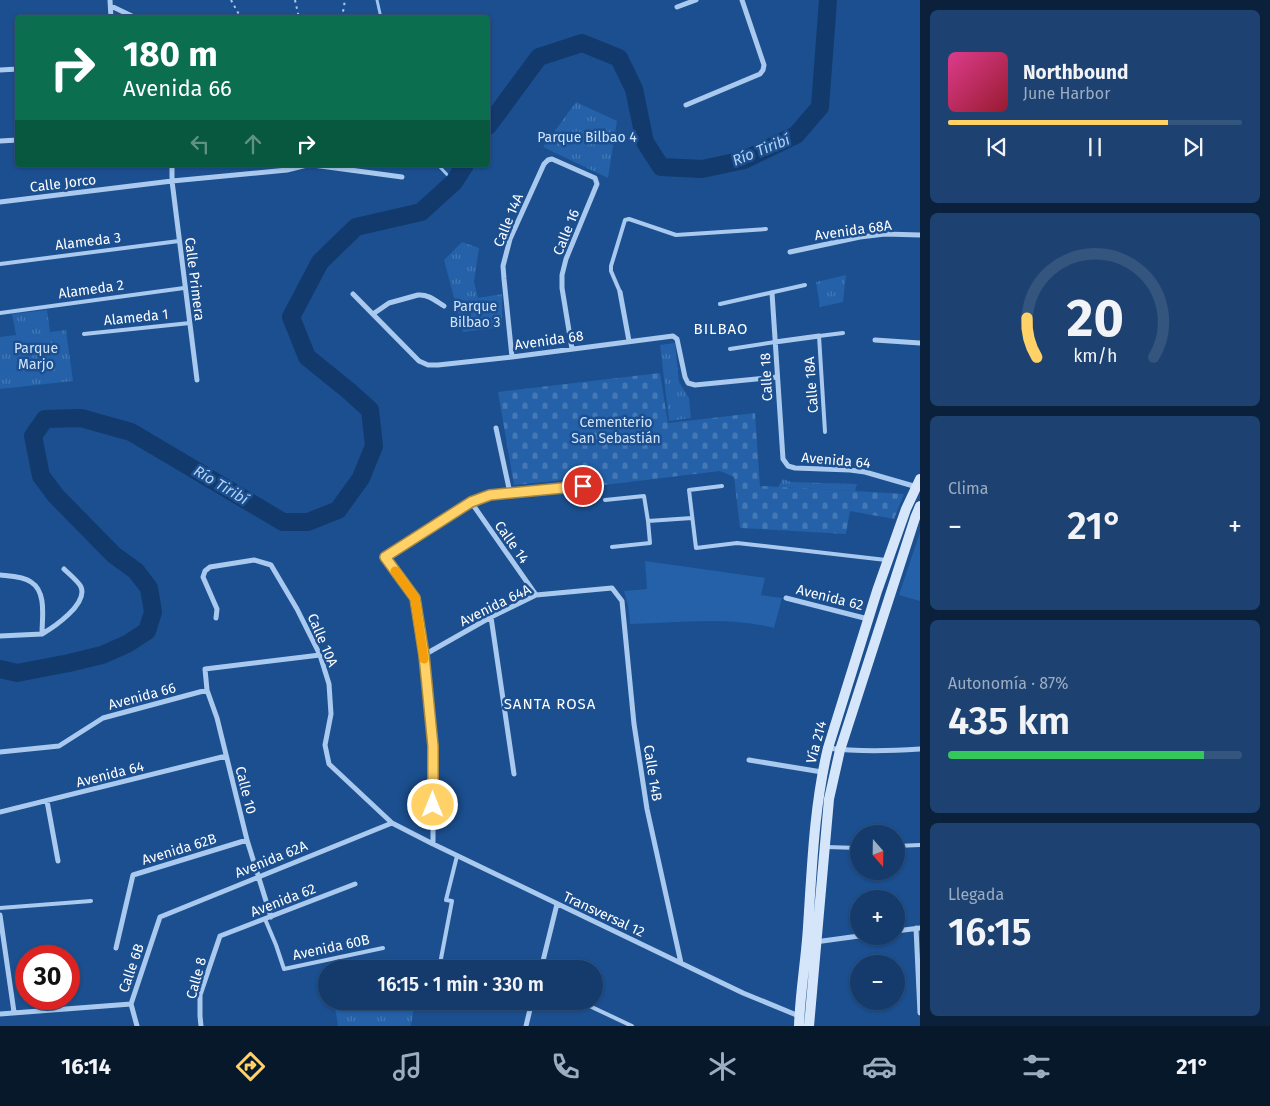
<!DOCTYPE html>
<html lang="es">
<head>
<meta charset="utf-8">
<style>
  :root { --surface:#143b6b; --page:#1d4271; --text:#f1f3f6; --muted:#9dadc1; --line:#33557e; --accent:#ffd166 }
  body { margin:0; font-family:"Fira Sans",sans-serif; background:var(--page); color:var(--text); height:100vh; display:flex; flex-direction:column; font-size:19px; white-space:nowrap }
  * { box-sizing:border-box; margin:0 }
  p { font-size:16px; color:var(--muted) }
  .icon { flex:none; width:28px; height:28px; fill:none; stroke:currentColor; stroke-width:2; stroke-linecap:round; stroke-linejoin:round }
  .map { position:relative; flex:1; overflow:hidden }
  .panel { display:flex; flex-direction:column; gap:10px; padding:10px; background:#0b203b; width:350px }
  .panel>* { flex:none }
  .hud { position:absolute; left:15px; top:15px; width:475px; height:152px; border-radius:5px; box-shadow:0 1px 4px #0004,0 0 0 1px var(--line); background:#0b6e4f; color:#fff; overflow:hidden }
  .needle { width:32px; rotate:160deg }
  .tools { position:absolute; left:850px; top:825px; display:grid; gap:10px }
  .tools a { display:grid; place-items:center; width:55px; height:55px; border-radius:50%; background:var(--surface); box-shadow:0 1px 4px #0004,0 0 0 1px var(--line); font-size:25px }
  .speed { position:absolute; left:15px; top:945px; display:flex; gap:10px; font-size:25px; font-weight:700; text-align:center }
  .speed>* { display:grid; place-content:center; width:65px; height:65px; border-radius:50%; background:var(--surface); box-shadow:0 1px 4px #0004,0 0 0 1px var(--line); line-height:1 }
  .speed .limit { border:8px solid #d22; background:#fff; color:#111 }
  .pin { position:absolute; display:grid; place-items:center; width:42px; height:42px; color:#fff; margin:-21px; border:2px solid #fff; border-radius:50%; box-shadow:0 1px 5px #0007 }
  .me { position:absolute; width:55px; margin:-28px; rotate:0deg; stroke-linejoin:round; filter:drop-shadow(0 0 4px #0008) }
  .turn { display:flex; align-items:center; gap:18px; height:105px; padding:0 25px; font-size:22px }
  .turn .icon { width:65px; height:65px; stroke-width:2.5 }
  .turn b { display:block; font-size:35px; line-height:42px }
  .lanes { display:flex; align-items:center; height:48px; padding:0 25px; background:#0003; justify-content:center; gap:25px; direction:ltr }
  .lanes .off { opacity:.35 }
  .big { font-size:38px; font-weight:600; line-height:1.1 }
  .panel .widget { flex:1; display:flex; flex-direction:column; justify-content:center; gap:8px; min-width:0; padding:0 18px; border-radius:8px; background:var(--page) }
  .panel .dial { align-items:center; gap:0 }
  .dial svg { height:130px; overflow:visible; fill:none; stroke:var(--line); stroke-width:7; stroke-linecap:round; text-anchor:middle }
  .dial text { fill:var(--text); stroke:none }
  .song { display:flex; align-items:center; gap:15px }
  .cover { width:60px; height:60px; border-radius:8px; background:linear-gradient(135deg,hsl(330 70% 55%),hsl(350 70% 35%)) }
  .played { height:5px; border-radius:2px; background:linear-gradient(90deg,var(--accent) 75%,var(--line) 75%) }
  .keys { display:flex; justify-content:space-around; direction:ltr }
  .heat { display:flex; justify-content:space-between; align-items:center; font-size:28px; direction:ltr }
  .charge { height:8px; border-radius:4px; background:linear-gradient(90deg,#34c759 87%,var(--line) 0) }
  .trip { position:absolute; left:318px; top:960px; width:285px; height:50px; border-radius:25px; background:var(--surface); box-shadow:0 1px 4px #0004,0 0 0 1px var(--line); font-weight:600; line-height:50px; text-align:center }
  .menu { display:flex; height:80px; justify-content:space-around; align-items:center; background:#08182b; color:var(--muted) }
  .menu .icon { width:35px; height:35px }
  .menu .current { color:var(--accent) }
  .menu b { font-size:22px; color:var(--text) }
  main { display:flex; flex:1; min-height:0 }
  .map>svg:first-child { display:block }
  .grass { fill:url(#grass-tufts) }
  .cemetery { fill:url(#cemetery-stones) }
  .garden { fill:#2461a8 }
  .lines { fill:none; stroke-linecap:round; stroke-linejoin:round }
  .stream { stroke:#9cc4f0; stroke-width:3 }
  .river { stroke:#123a6d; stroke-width:18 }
  .path { stroke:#a9c9ee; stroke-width:2; stroke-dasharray:2.5 4; stroke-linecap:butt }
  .service { stroke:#a9c9ee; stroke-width:4 }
  .minor { stroke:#a9c9ee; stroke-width:5 }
  .secondary { stroke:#d6e6fa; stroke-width:10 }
  .route-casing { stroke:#a68842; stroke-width:12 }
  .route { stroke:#ffd166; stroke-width:9 }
  .slow { stroke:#f59e0b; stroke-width:9 }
  .labels { text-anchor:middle; stroke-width:5; stroke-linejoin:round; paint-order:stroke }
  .park-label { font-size:14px; fill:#cfe3fa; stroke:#1b4f8f }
  .street-label { font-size:14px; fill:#fff; stroke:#1b4f8f }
  .water-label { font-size:15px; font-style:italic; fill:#b5d3f5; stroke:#1b4f8f }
  .neighbourhood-label { font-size:15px; letter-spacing:1px; fill:#fff; stroke:#1b4f8f }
</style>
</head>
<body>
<main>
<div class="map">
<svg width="920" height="1026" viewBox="0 0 920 1026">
  <defs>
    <pattern id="grass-tufts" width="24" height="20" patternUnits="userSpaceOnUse" patternTransform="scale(1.25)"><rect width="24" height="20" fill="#2461a8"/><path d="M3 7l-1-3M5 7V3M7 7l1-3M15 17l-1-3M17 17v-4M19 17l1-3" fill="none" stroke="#4579b5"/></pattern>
    <pattern id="cemetery-stones" width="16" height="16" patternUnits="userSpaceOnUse" patternTransform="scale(1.25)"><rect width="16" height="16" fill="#2461a8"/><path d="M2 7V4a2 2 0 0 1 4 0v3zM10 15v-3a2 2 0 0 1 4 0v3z" fill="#4579b5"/></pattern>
  </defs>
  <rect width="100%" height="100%" fill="#1b4f8f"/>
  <path class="grass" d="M576 102 617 121 608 178 543 147Z
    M462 242 479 248 474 282 478 298 502 294V327L463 332 444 260Z
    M846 275 843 302 820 307 816 282Z
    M47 310 50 332 66 330 73 381 0 389V337L16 335 12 314Z
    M675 343 679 382 689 398 691 418 669 421 660 345Z
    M783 479 791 482 857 484 855 491 778 487Z
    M334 1001H415L411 1026H338Z"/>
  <path class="cemetery" d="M660 373 668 423 755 413 760 486 855 491 904 494 894 519 850 511 846 534 740 528 734 477 720 471 596 486 593 477 514 485 498 392Z"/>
  <path class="garden" d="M920 532V601L899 595Z
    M645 561 765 578 761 595 782 598 774 628C728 616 678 623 630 624L628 605 624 591 647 589Z"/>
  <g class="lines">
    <path class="stream" d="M377 0 381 18
      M438 165 454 182"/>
    <path class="river" d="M488 126 539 57 582 43 619 58 634 89 645 142 661 167 702 169 744 160 796 135 820 107 828 0
      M0 669 17 673 69 663 102 655 127 644 147 631 153 612 149 588 136 571 114 555 56 496 41 476 33 436 45 419 81 418 131 432 283 522H308L338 510 361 478 374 446 370 410 349 391 307 357 291 317 320 262 356 227 421 212 454 182 465 165"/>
    <path class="path" d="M231 0 241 18
      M295 0 299 18
      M342 18 345 0"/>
    <path class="service" d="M0 264 179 241
      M620 292 611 271V266L625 220 629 219 676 235 766 229
      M720 304 805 285
      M0 313 184 288
      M84 334 190 323
      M730 349 775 342
      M825 432 819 336 843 333
      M722 486 689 490 696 548 737 543 886 560
      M605 500 644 496 648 521 692 518
      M612 547 650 543 648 521
      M896 846 920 845
      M826 847 859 848
      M0 908 91 901
      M265 919 276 945 284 969 383 948
      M439 969 452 901 446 900 457 856
      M579 1001 632 1026"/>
    <path class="minor" d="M110 0 111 18
      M111 6 136 18
      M677 7 696 0
      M0 70 18 69
      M686 105 760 74 763 70 764 65 742 0
      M0 141 18 140
      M313 165 402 177
      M0 202 172 181V165
      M790 252 860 237 885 234 920 235
      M620 292 629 341
      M772 293 783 459 788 466 795 468 850 470 865 472 917 487
      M353 294 419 361 428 365H438L512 357 673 336 677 339 685 377 688 383 695 385 777 377
      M373 314 389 303 418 295C428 294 436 301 444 306
      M875 340 920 343
      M775 342 819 336
      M512 357 504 279 503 266 510 239 544 164 548 160 552 159 595 178 597 184 566 259 562 275V288L572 349
      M197 380 172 181 287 170 307 165
      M496 428 510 493
      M471 502 536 595
      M0 575C9 576 23 576 31 582 47 592 42 618 42 634L0 636
      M786 598 868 619
      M491 617 514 774
      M216 618 217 609 203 577 205 571 210 567 254 560 271 565 297 609 320 655 329 684 331 714 325 745 329 764 392 823 433 844 743 993 799 1016
      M42 634C54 627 88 604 81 587 79 582 68 573 64 569
      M424 655 491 617 536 595 612 588 622 601 634 724 647 809 681 963
      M828 748C858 752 890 751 920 749
      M0 752 59 746 103 718 207 690
      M749 760 822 772
      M47 801 58 861
      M0 812 226 756
      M433 844V746L424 655 415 598 385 557 471 502 490 495 583 486
      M0 915 14 1012
      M271 917 247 840 217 718 207 690 205 669 320 655
      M916 928 920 1013
      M896 931 920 928
      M815 942 859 936
      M116 948 133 875 247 840
      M541 969 557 904
      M0 1014 131 1004
      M137 1026 131 1004 160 917 392 823
      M201 1026 200 1016V995L220 936 355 884
      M526 1026 532 1001"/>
    <path class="secondary" d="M799 1026C800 993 806 960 808 927 812 867 814 806 828 748L877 591 906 509 920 479
      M809 1026 829 799 840 750 915 518 920 506"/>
  </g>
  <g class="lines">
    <g class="route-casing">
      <path id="route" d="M433 805V746L424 655 415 598 385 557 471 502 490 495 583 486"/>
    </g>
    <use href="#route" class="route"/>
    <path class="slow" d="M395 571 415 598 424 659"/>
  </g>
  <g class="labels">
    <g class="park-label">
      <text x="587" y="142">Parque Bilbao 4</text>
      <text x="475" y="311">Parque<tspan x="475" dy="16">Bilbao 3</tspan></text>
      <text x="36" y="353">Parque<tspan x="36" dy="16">Marjo</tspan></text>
      <text x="616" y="427">Cementerio<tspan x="616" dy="16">San Sebastián</tspan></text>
    </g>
    <g class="street-label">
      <text transform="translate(63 183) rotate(-7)" y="5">Calle Jorco</text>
      <text transform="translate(508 220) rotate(-68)" y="5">Calle 14A</text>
      <text transform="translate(853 230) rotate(-8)" y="5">Avenida 68A</text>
      <text transform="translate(566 232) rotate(-68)" y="5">Calle 16</text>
      <text transform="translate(88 241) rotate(-7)" y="5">Alameda 3</text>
      <text transform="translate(195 279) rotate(83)" y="5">Calle Primera</text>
      <text transform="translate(91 289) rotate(-8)" y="5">Alameda 2</text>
      <text transform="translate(136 317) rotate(-6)" y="5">Alameda 1</text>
      <text transform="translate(549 340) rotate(-8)" y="5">Avenida 68</text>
      <text transform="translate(766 377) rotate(-93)" y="5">Calle 18</text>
      <text transform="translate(811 385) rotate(-94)" y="5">Calle 18A</text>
      <text transform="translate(836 460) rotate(5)" y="5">Avenida 64</text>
      <text transform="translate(512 542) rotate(55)" y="5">Calle 14</text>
      <text transform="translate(830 597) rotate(14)" y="5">Avenida 62</text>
      <text transform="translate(495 605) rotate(-26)" y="5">Avenida 64A</text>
      <text transform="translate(323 640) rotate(67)" y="5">Calle 10A</text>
      <text transform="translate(142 696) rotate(-15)" y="5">Avenida 66</text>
      <text transform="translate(816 742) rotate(-75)" y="5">Vía 214</text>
      <text transform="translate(653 773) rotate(81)" y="5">Calle 14B</text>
      <text transform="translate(110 774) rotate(-14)" y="5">Avenida 64</text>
      <text transform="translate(246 790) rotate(76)" y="5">Calle 10</text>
      <text transform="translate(179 849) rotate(-17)" y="5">Avenida 62B</text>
      <text transform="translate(271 859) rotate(-22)" y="5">Avenida 62A</text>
      <text transform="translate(283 900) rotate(-21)" y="5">Avenida 62</text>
      <text transform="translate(604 914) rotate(25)" y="5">Transversal 12</text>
      <text transform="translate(331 947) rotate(-12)" y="5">Avenida 60B</text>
      <text transform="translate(131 968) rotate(-71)" y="5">Calle 6B</text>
      <text transform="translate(196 978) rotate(-75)" y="5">Calle 8</text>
    </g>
    <g class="water-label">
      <text transform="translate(761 150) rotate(-22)" y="5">Río Tiribí</text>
      <text transform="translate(221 485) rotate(31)" y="5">Río Tiribí</text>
    </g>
    <g class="neighbourhood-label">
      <text x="721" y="334">BILBAO</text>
      <text x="550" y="709">SANTA ROSA</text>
    </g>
  </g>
</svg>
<div class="tools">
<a><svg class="needle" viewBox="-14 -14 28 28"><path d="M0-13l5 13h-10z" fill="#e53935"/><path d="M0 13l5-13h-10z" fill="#9dadc1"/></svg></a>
<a>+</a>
<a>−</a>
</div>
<div class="speed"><div class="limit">30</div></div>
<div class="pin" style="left:583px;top:486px;background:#d93025"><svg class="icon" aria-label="arrive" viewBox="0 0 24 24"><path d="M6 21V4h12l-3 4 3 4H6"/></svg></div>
<svg class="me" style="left:433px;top:805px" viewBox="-20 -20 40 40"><circle r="17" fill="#ffd166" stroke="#fff" stroke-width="3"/><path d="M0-11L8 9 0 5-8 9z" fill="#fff"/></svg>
<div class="trip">16:15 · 1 min · 330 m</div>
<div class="hud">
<div class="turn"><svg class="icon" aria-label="right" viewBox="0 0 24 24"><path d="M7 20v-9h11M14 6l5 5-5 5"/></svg><div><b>180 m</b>Avenida 66</div></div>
<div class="lanes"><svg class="icon off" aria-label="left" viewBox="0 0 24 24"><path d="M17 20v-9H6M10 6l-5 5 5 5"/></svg><svg class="icon off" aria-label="ahead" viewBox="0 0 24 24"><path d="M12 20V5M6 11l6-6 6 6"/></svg><svg class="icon" aria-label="right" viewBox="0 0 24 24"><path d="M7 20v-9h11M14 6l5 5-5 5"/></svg></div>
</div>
</div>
<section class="panel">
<div class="widget">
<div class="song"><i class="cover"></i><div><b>Northbound</b><p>June Harbor</p></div></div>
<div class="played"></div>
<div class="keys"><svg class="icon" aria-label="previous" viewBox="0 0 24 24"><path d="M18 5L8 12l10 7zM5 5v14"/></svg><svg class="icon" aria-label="pause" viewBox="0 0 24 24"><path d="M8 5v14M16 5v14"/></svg><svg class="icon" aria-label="next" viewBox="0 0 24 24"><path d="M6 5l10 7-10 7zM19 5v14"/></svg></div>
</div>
<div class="widget dial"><svg viewBox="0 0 100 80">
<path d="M14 69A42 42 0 1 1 86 69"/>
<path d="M14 69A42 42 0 0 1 8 45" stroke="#ffd166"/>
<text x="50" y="56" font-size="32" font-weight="700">20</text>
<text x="50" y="72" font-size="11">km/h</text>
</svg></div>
<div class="widget"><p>Clima</p>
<div class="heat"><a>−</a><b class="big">21°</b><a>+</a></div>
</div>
<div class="widget"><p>Autonomía · 87%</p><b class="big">435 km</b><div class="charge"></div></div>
<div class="widget"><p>Llegada</p><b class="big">16:15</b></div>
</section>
</main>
<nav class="menu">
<b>16:14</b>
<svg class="icon current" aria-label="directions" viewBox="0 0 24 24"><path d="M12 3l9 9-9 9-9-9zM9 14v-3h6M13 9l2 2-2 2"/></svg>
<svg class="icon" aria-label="music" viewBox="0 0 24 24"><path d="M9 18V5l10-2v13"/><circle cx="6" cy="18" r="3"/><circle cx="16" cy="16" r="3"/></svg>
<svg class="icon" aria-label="phone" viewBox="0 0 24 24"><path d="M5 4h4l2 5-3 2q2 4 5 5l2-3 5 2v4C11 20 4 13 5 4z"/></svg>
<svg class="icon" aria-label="climate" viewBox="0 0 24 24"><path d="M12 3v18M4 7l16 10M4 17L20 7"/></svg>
<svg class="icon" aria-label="car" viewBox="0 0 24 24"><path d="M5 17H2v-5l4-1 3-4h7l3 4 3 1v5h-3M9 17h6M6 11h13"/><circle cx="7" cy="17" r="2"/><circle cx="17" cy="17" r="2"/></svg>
<svg class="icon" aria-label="filters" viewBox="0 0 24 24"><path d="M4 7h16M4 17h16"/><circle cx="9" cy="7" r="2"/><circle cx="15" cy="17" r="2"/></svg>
<b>21°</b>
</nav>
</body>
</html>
